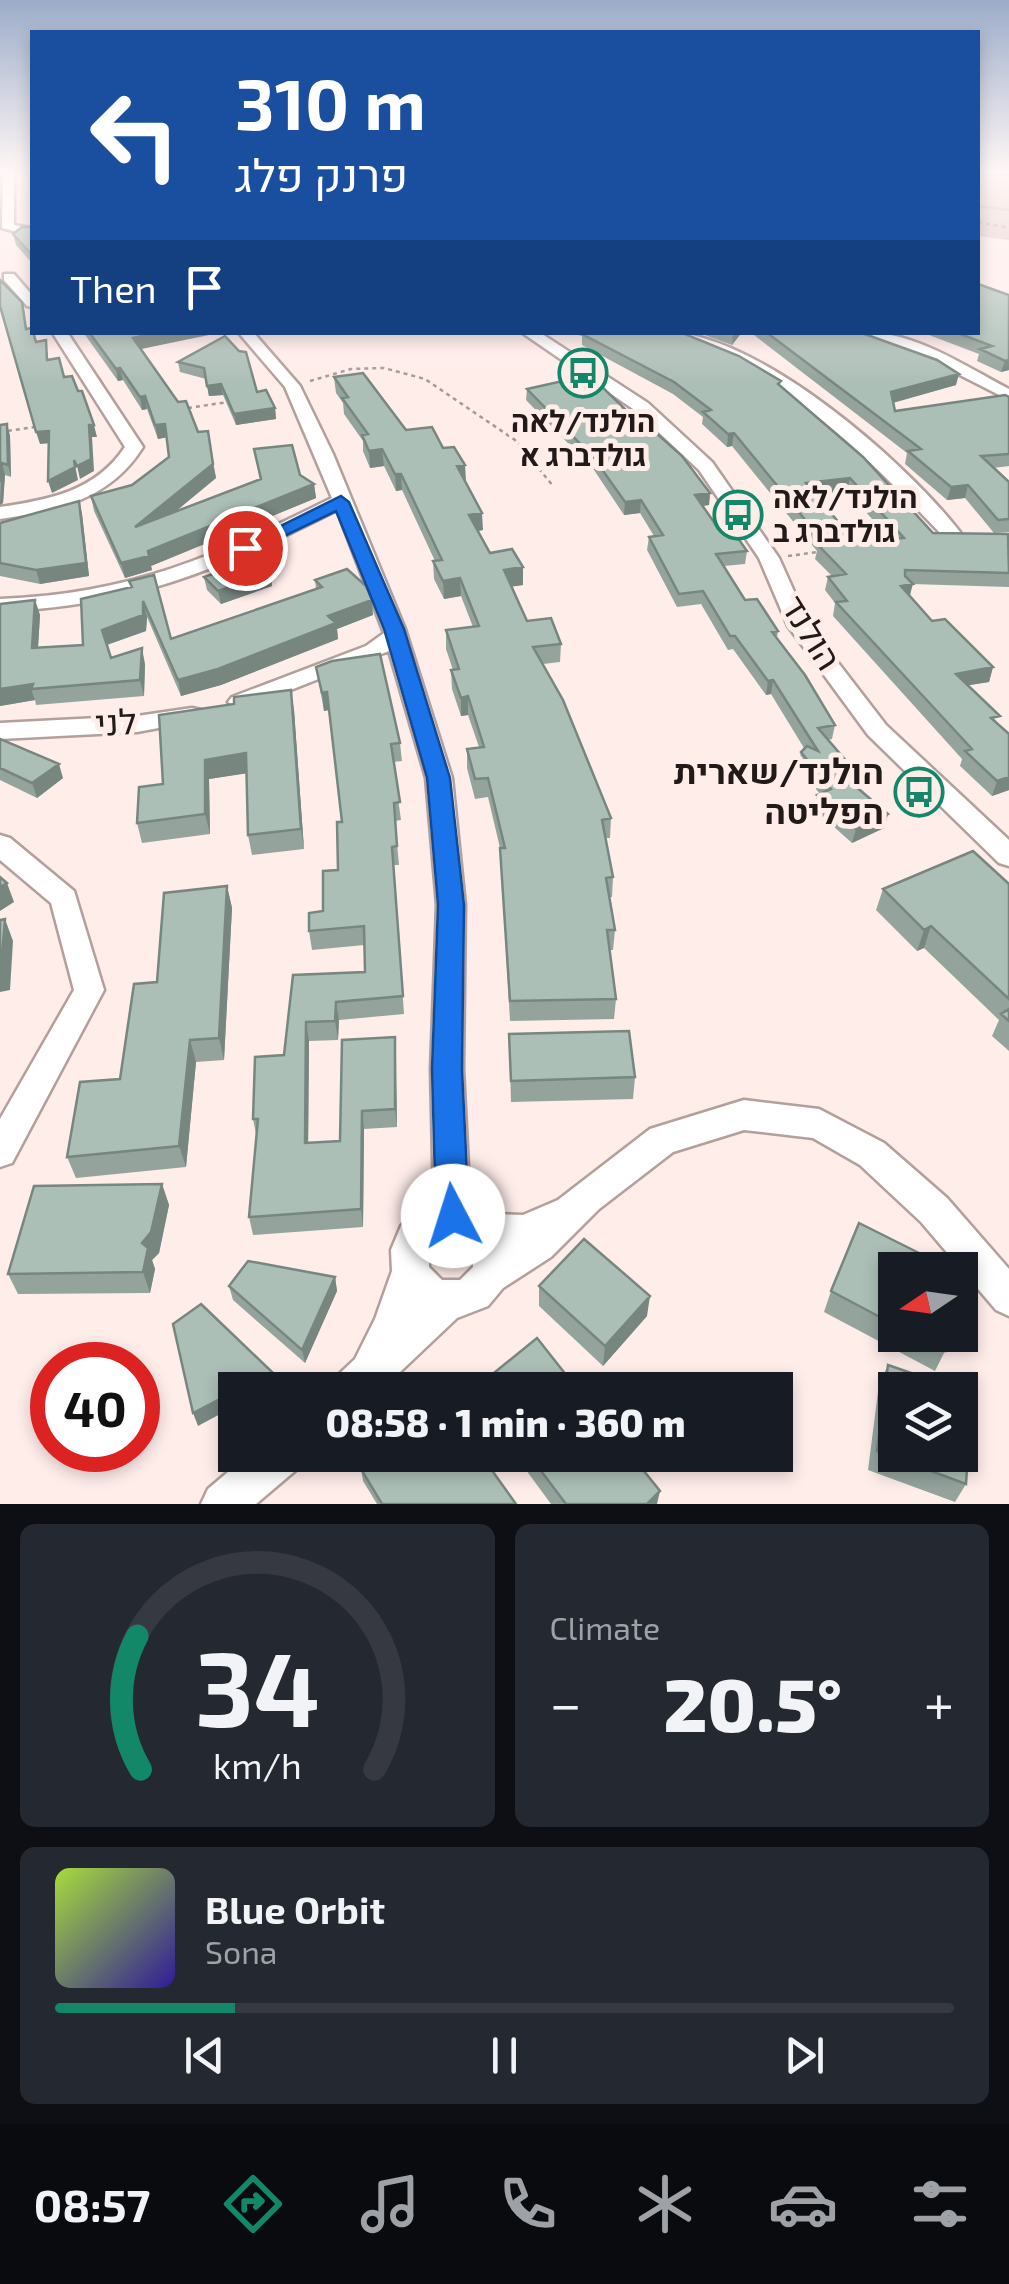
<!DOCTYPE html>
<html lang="en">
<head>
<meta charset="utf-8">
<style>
  :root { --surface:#171b24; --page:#242831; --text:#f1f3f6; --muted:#9ea1a6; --line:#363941; --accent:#128869 }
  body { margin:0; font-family:"Exo 2",Heebo,sans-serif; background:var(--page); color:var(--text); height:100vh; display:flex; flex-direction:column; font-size:38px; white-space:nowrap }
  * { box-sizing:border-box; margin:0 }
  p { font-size:32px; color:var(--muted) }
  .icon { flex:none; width:55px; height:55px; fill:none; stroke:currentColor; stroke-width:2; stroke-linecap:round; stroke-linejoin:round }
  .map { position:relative; height:1504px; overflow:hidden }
  .details { display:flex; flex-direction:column; gap:20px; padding:20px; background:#0d0f14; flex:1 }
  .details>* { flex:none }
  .guide { position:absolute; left:30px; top:30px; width:950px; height:305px; border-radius:0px; box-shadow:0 5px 15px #0003; background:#1a4fa0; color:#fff; overflow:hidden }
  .needle { width:65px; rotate:257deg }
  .buttons { position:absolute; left:878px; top:1252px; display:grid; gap:20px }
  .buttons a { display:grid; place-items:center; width:100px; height:100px; border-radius:0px; background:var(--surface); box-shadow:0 5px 15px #0003; font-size:50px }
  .speed { position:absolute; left:30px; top:1342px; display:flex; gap:20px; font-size:50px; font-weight:700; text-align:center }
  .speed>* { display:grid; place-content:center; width:130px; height:130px; border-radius:50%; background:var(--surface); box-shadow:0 5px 15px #0003; line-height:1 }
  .speed .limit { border:15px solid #d22; background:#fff; color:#111 }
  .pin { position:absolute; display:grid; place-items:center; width:85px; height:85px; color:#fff; margin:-42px; border:5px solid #fff; border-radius:50%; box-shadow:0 2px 10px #0007 }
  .me { position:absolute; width:110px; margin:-55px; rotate:355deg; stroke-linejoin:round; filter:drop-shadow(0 0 8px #0008) }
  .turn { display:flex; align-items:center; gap:35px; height:210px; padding:0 40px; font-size:45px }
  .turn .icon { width:130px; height:130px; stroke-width:2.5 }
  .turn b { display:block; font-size:70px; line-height:85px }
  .then { display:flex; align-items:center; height:95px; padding:0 40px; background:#0003; gap:20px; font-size:38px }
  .big { font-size:75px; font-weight:800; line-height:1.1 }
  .details .tile { flex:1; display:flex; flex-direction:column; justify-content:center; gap:15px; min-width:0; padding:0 35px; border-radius:15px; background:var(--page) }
  .details .dial { align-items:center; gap:0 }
  .dial svg { height:260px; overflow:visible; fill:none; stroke:var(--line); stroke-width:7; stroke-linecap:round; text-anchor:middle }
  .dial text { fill:var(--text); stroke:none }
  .song { display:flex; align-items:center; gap:30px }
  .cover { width:120px; height:120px; border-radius:15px; background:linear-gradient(135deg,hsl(80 70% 55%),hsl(250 70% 35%)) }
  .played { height:10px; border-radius:5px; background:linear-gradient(90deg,var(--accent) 20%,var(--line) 20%) }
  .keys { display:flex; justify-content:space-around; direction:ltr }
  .heat { display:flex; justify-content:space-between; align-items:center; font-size:55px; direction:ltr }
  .details .tiles { flex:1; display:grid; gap:20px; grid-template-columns:1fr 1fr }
  .tile:last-child { grid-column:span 2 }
  .trip { position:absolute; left:218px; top:1372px; width:575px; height:100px; border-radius:0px; background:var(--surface); box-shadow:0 5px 15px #0003; font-weight:800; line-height:100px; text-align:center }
  .tabs { display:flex; height:160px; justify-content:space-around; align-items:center; background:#090b0e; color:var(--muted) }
  .tabs .icon { width:70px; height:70px }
  .tabs .current { color:var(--accent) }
  .tabs b { font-size:45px; color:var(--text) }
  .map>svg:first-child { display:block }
  .green { fill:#dfc4c0 }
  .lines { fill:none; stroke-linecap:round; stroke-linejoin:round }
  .stream { stroke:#cba09a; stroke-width:2.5 }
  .minor-casing { stroke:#b39f9c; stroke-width:5 }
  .path { stroke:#a69895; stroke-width:2.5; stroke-dasharray:4 4; stroke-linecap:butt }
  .minor { fill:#fff; fill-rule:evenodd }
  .wall { fill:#94a49d; fill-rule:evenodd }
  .shaded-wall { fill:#788680 }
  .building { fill:#acbfb7; stroke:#788680; stroke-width:2.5; fill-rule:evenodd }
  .route { fill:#1a73e8; stroke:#114b97; stroke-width:2.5 }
  .labels { text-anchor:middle; stroke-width:10; stroke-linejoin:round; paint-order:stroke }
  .far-poi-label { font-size:30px; font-weight:bold; fill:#221a19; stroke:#ffedea }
  .street-label { font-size:35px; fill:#221a19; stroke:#ffedea }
  .poi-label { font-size:35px; font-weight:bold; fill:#221a19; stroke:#ffedea; text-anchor:end }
</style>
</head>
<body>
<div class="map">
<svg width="1009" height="1504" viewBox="0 0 1009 1504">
  <rect width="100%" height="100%" fill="#ffedea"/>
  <path class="green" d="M978 171H1009V240L978 236Z"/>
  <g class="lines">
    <path class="stream" d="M978 206 1009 210"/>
    <g class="minor-casing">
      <path id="minor" d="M3 171H14V225L32 228V236L2 228Z
        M4 274H14L32 295V307L27 306 4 280Z
        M52 332H67L143 447C110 500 58 510 0 519V507C49 500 96 491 125 447Z
        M238 332H253L300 386 333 454 405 629 452 778 465 905 463 1069 470 1204 491 1214 523 1215 558 1200 650 1129 744 1100 819 1109 884 1143 947 1198 1009 1269V1316L996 1310 921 1222 860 1165 813 1138 744 1130 673 1152 599 1209 551 1257 503 1288 488 1306 457 1318 381 1390H331L337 1376 355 1359 375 1319 392 1271 391 1250 401 1226 415 1211 434 1203 431 1069 437 905 426 778 389 651 248 707 240 709 228 702 232 697 366 646 384 633 337 510C220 569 133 607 0 611V599C133 594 215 556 332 498L285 387ZM455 1233 473 1247V1267L460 1280H442L429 1267V1247L443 1234Z
        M521 332H539L648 403 712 462 779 558 809 625 886 725 1009 840V866L999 863 868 735 788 626 759 558 699 470 636 411Z
        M665 332C757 332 905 461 960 532L950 538 943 536C884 474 824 413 749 370 723 355 689 349 665 332Z
        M863 332C916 332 963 365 1009 389V400L913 351Z
        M192 708 201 710 204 715 201 720 137 732 0 739V723L137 716Z
        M0 835 10 838 74 891 104 990 12 1163 0 1167V1119L74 990 51 903 0 860Z
        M248 1455H302L296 1470 256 1504H201L208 1489Z"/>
    </g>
    <path class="path" d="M978 222 1009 228
      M310 381 351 369 384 368 425 379 515 440 554 487
      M188 408 228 402
      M0 432 35 427
      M788 556 818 552"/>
    <use href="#minor" class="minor"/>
  </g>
  <path class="wall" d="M32 227V263L16 245 13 234Z
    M1009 295V370L1001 372 977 361 979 354 921 332H978Z
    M83 332H214L141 349 198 432 208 431 216 478 174 512 260 480 254 449 314 484 316 498 151 566 152 570 125 578 94 511 91 496 132 485 169 457 167 437 158 439 147 409 142 410 123 380 118 381Z
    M566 332H680L780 386 933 533 1009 535V587L912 584 910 596 932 621 993 667 989 682 968 685 998 724 1009 790 992 796 960 766 962 759 833 616 835 603 825 590 828 577 832 576 815 559 817 551 732 446 727 447 702 424 703 417 673 394 582 345V336ZM847 491 890 539 855 542 816 495Z
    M690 332H742L732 345 702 334Z
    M750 332H859L956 385 893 403 895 411 1009 397V466L993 468 1009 482V532L994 533 965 498 947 500 905 464 907 453Z
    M225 336 257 392 275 408 276 419 236 425 223 395 209 396 206 379 180 372 178 362Z
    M334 377 406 430 443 448 465 481 483 530 478 531 490 553 523 585 512 586 527 621 561 644 560 662 543 664 611 818 610 838H605L613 877 612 897H609L615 930 613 950H609L616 999 614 1019 510 1021 500 848 488 797 475 799 467 768V749L479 747 468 715 461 716 452 689 451 670H453L446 649V630L473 627 461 596 444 599 434 579 433 561H435L402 490 396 491 384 466 370 468 363 451V441L344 414 343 403 336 393Z
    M527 389 710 493 709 505 703 506 718 528 747 551 745 564 724 566 745 600 778 631 777 638 835 725 832 739 828 740 845 777 888 814 884 828 852 843 814 809 817 795 820 794 798 766 801 752 804 748 771 694 766 695 733 649 728 650 701 604 677 607 647 550 649 537 654 536 640 513 624 515 594 470 526 400Z
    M7 424 10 436 11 477 5 475 3 503 0 505V425Z
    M79 501 82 514 89 576 40 584 0 576V523Z
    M270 573 272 586 221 604 207 590 204 577Z
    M315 580 373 615 337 629 338 639 221 685 181 696 147 617 146 631 107 645 111 658 145 664 144 696 36 705 35 700 0 706 35 600 40 615 38 648 83 645 131 588 129 581 171 639 316 589Z
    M316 667 400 743 402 761 393 762 401 820 395 821 399 865H394L404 1014 339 1020 338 1040 309 1041 308 1143 340 1141 395 1037 397 1127 364 1129 363 1227 253 1235 249 1217 256 1134 253 1119 284 1055 293 975 365 972 364 945 312 950 309 931 323 911 338 870 342 822 329 710 324 711Z
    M294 710 304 849 252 855 248 835 246 773 209 779 210 834 142 843 137 823 163 784Z
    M0 739 63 778 37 798 0 780Z
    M1009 884V1051L992 1036 999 1020 924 948 917 951 876 910 883 889Z
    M227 886 232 908 224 1060 196 1062 186 1167 76 1178 67 1157 120 1079 157 982Z
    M509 1034 635 1077 633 1099 511 1102Z
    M162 1184 169 1205 159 1253 152 1260 155 1269 150 1293 18 1294 8 1274Z
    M895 1270V1335H950L945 1351 935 1371 824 1312 831 1291Z
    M335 1277 337 1291 305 1363 233 1300 229 1286Z
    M539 1286 647 1316 603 1366 539 1306Z
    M888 1365 966 1484 955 1502 868 1470 879 1384Z
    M515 1455H631L657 1504H551Z
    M361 1469 516 1504H377L363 1481Z"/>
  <path class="shaded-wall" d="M158 332H214V334L136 350 133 338Z
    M734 332H742L732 345 733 334Z
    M1009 360V370L1001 372 1005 361Z
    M120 368 123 380 118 381 116 369Z
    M959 374 956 385 888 404 891 392Z
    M221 384 223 395 209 396 207 386Z
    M145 396 147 409 142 410 140 397Z
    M275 408 276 419 236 425 234 414Z
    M7 424 10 436 11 477 8 465Z
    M165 424 168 437 158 439 155 425Z
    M89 425H94L97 437H92L94 471 80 479 77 466Z
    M49 431 52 443 40 444 36 432Z
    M734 433 732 446 727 447 728 434Z
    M382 449 384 466 370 468 369 451Z
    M74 460 78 480 52 493 48 481Z
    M2 463 5 475 3 503 0 505Z
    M213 464 216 478 139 542 135 527Z
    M465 465 466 481 457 466Z
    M395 474H401L402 490 396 491Z
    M850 478 847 491 804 496 806 483Z
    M314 484 316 498 151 566 152 570 125 578 121 563Z
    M968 485 965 498 947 500 951 487Z
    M710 493 709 505 694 507 695 495Z
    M641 500 640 513 624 515 625 502Z
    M79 501 82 514 89 576 40 584 36 570Z
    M482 513 483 530 469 532V515Z
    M523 567V585L504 588V570Z
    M270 573 272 586 221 604 218 591Z
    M460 578 461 596 444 599 443 581Z
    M913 584 909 598 901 586Z
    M35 600 40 615 37 664 32 648Z
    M372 600 373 615 337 629 338 639 221 685 181 696 178 680 328 616Z
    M143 601 147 617 146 631 106 645 102 630Z
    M142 648 145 664 144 696 140 680Z
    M993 667 989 682 952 688 956 674Z
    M773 680 771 694 766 695 768 681Z
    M33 684 31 689 35 700 0 706V689Z
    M291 690 294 710 304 849 301 829Z
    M327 692 329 710 324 711 322 693Z
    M468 696V715L461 716V698Z
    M246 753 249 773 209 779 210 834 205 814V760Z
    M848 763 845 777 833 767Z
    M59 764 63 778 37 798 32 783Z
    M1009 777V790L992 796 997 781Z
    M888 814 884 828 852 843 856 829Z
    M7 883 14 902 0 911V887Z
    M227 886 232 908 224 1060 219 1038Z
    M5 919 13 941 10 990 0 992V969Z
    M931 926 924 948 917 951 924 930Z
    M336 1002 339 1020 338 1040 335 1021Z
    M306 1022 309 1041 308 1161 305 1143Z
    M395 1037 396 1055 397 1127 395 1109Z
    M190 1040 196 1062 186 1167 179 1146Z
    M362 1111 364 1129 363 1227 361 1209Z
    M162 1184 169 1205 159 1253 152 1260 155 1269 150 1293 143 1272 142 1243Z
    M335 1277 337 1291 305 1363 302 1350Z
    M650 1296 647 1316 603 1366 605 1346Z
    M272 1372 276 1385 266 1390H237Z
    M235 1391V1406L198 1426 193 1413Z
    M660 1491 657 1504H647Z"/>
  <path class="building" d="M22 227H32V255L13 234Z
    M0 280 22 302 26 329 32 328 36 342 46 340 47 360 59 358 64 377 72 376 78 391H82L94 425H89L91 459 77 466 74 460 75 467 48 481 49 431 36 432 0 306Z
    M978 284 1009 295V360L1005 361 980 349 992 346 955 332H978Z
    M89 332H158L133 338 178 402 186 401 198 432 208 431 213 464 135 527 261 479 254 449 292 445 300 475 314 484 148 551 149 556 121 563 91 496 132 485 169 457 165 424 155 425 145 396 140 397 120 368 116 369Z
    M589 332H680L739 356 781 381 778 384 863 457 933 533 1008 534 1009 573 905 570V576L913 584 901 586 932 621 945 619 993 667 956 674 1000 716 991 718 1009 734V777L997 781 965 751 972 749 836 602 847 601 828 577 846 574 818 545 825 544 734 433 728 434 703 412 711 410 674 382 582 334ZM850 478 904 538 855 542 806 483Z
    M766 332H859L937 360 959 374 891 392 895 411 1005 395 1009 397V454L981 456 1009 482V519L998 520 968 485 951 487 908 451 921 449Z
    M225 336 239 351 246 352 257 392 266 390 275 408 234 414 221 384 207 386 204 368 178 362Z
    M363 373 406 430 432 427 443 448 454 447 465 465 457 466 482 513 469 515 490 553 512 549 523 567 504 570 527 621 551 618 561 644 533 647 563 700 611 818 602 820 613 877 606 878 615 930H607L616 999 510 1001 500 848H505L488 778 475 779 467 749 484 747 468 696 461 698 451 670 459 669 446 630 479 626 460 578 443 581 433 561 442 560 401 474H395L382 449 369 451 362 435 368 434 342 398 348 397 334 377Z
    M576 378 581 382 594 379 632 416H637L682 456 710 493 695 495 718 528 730 527 747 551 716 554 745 600 757 599 778 631 772 632 805 675 835 725 818 728 848 763 833 767 888 814 856 829 817 795 831 789 801 752 807 746 818 751 773 680 768 681 735 636H730L703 591 679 594 649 537 663 535 641 500 625 502 594 458 527 389Z
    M7 424 8 465 2 463 0 482V425Z
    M79 501 86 563 36 570 0 563V523Z
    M255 559 270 573 218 591 204 577Z
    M347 569 366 586 372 600 328 616 336 623 218 669 178 680 143 601V615L102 630 111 658 142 648 140 680 31 689 33 684 0 689V604L35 600 32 648 83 645 81 599 132 587 129 581 154 575 171 639 322 587 315 580Z
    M380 654 400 743 391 744 400 802 394 803 397 846 392 847 403 996 336 1002 335 1021 306 1022 305 1143 340 1141 342 1040 395 1037V1109L362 1111 361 1209 249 1217 258 1119H253L255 1057 284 1055 293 975 365 972 364 926 309 931V913L323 911V871L338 870 337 822H342L327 692 322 693 316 667 332 661Z
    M291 690 301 829 248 835 246 753 205 760V814L137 823 139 787 163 784 159 715 234 704V697Z
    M0 739 59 764 32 783 0 768Z
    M973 851 1009 884V999L931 926 924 930 883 889Z
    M0 877 7 883 0 887Z
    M227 886 219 1038 190 1040 179 1146 67 1157 80 1082 120 1079 134 984 157 982 164 893Z
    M5 919 1 968 0 969V920Z
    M1009 1009V1021L1001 1014Z
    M629 1031 635 1077 511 1081 509 1034Z
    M162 1184 151 1232 142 1243 148 1248 143 1272 8 1274 34 1186Z
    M859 1223 953 1270H895V1325L831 1291Z
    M584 1239 650 1296 605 1346 539 1286Z
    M248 1261 335 1277 302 1350 229 1286Z
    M960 1273 968 1277 960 1304Z
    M201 1304 272 1372 193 1413 173 1324Z
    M914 1335H950L945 1351Z
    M537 1338 578 1390H481L478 1386Z
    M888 1365 972 1394 966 1484 877 1451ZM895 1390H960V1455H895Z
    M374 1455H481L516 1504H382L361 1469Z
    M529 1455H631L660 1491 647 1504H566Z"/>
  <linearGradient id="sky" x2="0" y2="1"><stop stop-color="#9cacc9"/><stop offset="0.45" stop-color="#fff7f6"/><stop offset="1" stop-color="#fff7f6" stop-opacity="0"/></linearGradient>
  <rect width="1009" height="382" fill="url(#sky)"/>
  <path class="route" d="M341 496 349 502 404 629 450 778 464 905 462 1069 469 1216 464 1227 453 1232 441 1227 436 1216 432 1069 438 905 427 778 384 629 336 511 251 552 245 554 236 548Z"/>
  <defs>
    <g id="bus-ring" transform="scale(2.5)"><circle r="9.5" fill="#ffedea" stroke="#128869" stroke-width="1.5"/><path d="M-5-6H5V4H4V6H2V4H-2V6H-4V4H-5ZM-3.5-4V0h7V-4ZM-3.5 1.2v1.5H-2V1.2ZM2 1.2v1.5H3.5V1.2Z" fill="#128869"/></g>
  </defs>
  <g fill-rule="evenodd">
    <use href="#bus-ring" x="583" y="373"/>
    <use href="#bus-ring" x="738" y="515"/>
    <use href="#bus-ring" x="919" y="792"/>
  </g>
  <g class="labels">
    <g class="far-poi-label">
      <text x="583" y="432">הולנד/לאה<tspan x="583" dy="34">גולדברג א</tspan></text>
      <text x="773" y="508" text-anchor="start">הולנד/לאה<tspan x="773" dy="34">גולדברג ב</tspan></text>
    </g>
    <g class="street-label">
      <text transform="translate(811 633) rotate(58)" y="12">הולנד</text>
      <text transform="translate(116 723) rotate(-3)" y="12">לני</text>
    </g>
    <g class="poi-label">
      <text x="884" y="784">הולנד/שארית<tspan x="884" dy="40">הפליטה</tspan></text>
    </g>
  </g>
</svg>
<div class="buttons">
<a><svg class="needle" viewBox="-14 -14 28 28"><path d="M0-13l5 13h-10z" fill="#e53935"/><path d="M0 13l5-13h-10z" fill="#9ea1a6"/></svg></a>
<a><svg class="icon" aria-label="layers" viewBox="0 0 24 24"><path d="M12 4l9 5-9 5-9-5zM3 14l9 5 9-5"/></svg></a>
</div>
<div class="speed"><div class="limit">40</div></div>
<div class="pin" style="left:245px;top:548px;background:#d93025"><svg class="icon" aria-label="arrive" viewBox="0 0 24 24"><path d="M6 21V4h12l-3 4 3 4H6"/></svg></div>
<svg class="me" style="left:453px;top:1216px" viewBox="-20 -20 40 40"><circle r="19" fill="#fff"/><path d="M0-13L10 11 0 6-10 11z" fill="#1a73e8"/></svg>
<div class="trip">08:58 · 1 min · 360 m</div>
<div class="guide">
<div class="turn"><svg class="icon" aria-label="left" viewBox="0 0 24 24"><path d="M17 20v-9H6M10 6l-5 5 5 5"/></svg><div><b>310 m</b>פרנק פלג</div></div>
<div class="then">Then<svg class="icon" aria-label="arrive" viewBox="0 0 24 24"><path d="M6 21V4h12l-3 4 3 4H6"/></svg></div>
</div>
</div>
<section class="details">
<div class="tiles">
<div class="tile dial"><svg viewBox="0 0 100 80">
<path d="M14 69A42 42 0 1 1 86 69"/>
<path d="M14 69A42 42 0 0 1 13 28" stroke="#128869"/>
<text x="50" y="56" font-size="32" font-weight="700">34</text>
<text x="50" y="72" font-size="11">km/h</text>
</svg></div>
<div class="tile"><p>Climate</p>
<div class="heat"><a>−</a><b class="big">20.5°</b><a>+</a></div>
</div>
<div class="tile">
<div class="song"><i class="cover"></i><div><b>Blue Orbit</b><p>Sona</p></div></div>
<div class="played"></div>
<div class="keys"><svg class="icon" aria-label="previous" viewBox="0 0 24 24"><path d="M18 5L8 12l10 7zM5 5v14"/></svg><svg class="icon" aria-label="pause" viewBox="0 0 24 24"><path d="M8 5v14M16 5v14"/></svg><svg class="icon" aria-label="next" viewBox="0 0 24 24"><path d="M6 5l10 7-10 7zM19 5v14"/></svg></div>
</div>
</div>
</section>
<nav class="tabs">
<b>08:57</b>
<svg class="icon current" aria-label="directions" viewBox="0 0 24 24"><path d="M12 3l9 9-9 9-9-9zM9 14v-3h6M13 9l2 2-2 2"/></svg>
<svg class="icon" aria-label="music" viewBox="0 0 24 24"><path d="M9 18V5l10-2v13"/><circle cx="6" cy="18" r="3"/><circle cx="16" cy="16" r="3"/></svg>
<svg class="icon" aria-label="phone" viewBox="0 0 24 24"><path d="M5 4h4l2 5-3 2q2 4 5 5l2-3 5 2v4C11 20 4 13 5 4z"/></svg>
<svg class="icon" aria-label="climate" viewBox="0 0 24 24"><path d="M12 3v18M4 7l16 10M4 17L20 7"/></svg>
<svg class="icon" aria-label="car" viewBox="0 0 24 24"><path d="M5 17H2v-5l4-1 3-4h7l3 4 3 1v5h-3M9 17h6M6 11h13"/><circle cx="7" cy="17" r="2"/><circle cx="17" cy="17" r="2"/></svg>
<svg class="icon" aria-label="filters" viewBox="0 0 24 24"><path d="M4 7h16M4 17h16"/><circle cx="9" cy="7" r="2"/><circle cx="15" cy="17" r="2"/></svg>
</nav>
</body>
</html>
